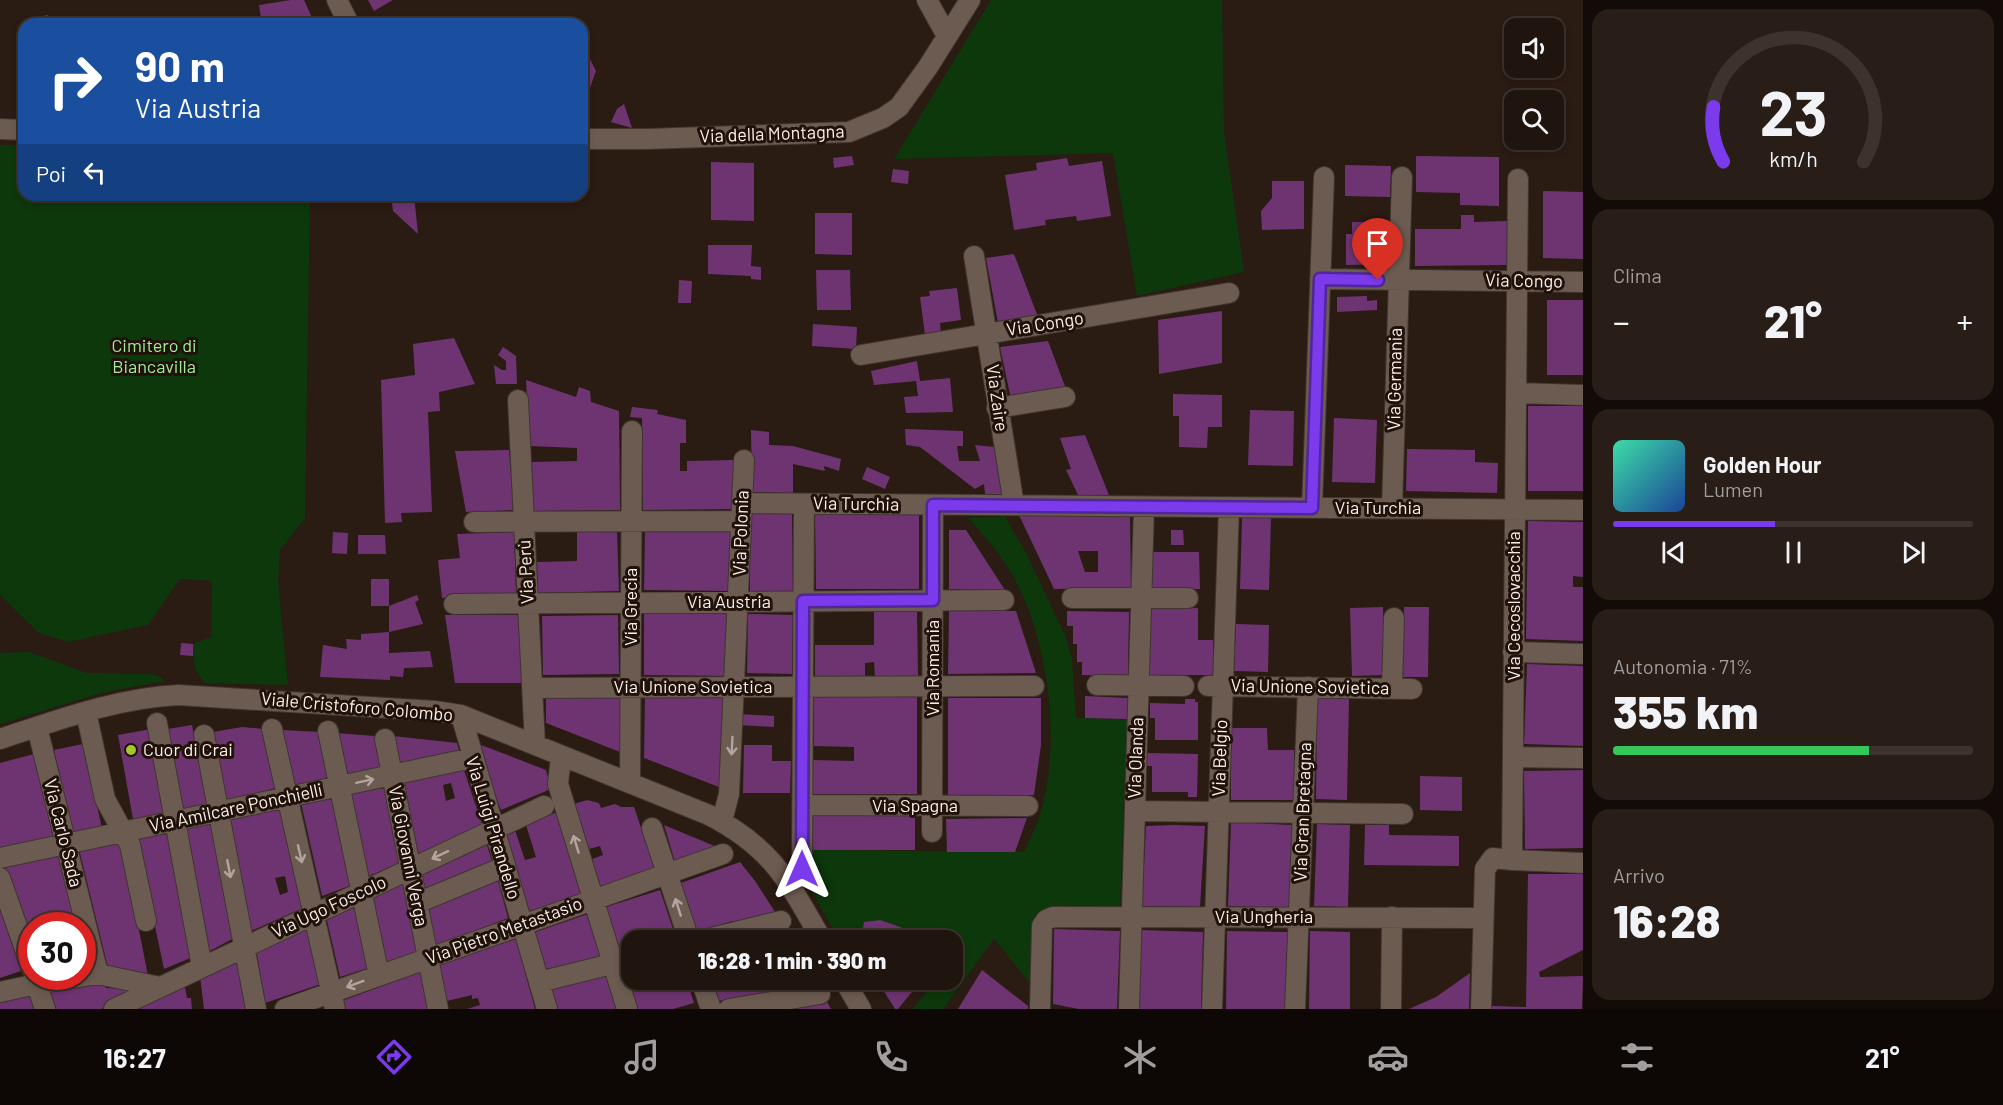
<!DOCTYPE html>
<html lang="it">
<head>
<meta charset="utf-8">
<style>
  :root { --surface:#20140e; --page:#281d17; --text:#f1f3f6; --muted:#a29e9e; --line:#3d332e; --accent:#7c3aed }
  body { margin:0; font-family:Barlow,sans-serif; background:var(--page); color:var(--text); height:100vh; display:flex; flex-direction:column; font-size:22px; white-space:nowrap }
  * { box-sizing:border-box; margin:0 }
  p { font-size:20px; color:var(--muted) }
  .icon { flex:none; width:33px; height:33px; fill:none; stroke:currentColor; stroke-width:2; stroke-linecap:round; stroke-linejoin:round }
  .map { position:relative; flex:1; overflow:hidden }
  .side { display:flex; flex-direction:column; gap:9px; padding:9px; background:#120b08; width:420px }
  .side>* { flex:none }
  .guide { position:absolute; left:18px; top:18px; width:570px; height:183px; border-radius:18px; box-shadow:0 3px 9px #0003,0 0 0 2px var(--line); background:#1a4fa0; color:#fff; overflow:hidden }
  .controls { position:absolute; left:1504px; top:18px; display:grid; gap:12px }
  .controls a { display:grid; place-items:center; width:60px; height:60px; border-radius:12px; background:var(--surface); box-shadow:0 3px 9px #0003,0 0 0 2px var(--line); font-size:30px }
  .speed { position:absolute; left:18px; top:912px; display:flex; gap:12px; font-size:30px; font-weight:700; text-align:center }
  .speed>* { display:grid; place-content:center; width:78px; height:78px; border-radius:50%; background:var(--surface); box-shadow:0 3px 9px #0003,0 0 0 2px var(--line); line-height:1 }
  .speed .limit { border:9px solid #d22; background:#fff; color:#111 }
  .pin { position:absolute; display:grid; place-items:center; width:51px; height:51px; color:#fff; margin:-62px -26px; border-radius:50% 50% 50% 0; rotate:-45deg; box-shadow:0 0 6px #0007 }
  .pin .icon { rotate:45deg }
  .me { position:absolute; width:66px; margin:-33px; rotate:0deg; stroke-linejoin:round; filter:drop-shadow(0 0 4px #0008) }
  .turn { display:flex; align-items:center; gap:21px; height:126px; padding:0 18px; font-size:27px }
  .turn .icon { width:78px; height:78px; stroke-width:2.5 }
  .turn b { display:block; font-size:42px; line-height:51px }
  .then { display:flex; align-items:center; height:57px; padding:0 18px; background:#0003; gap:12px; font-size:22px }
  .big { font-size:45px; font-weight:800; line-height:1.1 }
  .side .tile { flex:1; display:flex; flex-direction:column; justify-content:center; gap:9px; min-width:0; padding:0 21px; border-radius:18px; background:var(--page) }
  .side .dial { align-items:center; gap:0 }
  .dial svg { height:156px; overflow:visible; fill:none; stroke:var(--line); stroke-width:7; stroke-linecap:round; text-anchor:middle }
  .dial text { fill:var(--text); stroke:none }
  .song { display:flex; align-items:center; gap:18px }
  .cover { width:72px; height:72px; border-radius:9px; background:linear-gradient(135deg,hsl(160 70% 55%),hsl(220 70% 35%)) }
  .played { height:6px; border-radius:3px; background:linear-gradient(90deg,var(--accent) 45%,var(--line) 45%) }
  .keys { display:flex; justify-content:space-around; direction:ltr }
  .heat { display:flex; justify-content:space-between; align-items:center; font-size:33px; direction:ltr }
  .charge { height:9px; border-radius:4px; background:linear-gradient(90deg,#34c759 71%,var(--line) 0) }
  .trip { position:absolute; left:621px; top:930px; width:342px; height:60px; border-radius:18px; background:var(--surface); box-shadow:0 3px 9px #0003,0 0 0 2px var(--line); font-weight:800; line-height:60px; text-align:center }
  .tab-bar { display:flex; height:96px; justify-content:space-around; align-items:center; background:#0d0806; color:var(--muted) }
  .tab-bar .icon { width:42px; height:42px }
  .tab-bar .current { color:var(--accent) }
  .tab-bar b { font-size:27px; color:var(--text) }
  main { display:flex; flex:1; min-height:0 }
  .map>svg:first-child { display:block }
  .green { fill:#0d380b }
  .building { fill:#6e3472; fill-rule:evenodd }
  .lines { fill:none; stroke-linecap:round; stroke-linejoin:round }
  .minor-casing { stroke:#40352f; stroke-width:22 }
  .minor { stroke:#6c5b51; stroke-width:20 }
  .oneway { stroke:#b2a59d }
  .route-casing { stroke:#51269a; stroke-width:15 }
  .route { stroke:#7c3aed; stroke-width:10 }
  .poi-dot { fill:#a2c929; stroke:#20120a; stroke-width:2 }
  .labels { text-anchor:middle; stroke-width:6; stroke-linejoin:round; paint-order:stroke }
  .street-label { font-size:18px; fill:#f9efe9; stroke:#20120a }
  .park-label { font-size:18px; fill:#9df195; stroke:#20120a }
  .poi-label { font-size:18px; fill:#f9efe9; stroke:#20120a; text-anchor:start }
</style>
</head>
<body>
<main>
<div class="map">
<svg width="1583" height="1009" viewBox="0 0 1583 1009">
  <rect width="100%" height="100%" fill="#2a1b13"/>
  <path class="green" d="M991 0H1222L1224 132 1244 272 1137 296 1113 153 894 159Z
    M0 145H24V195H310L305 518 280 550 278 582 288 685 205 683C193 671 193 660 193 644L211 637 212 581 180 579 148 625 68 642 39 633 0 595Z
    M1005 516 1026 553 1065 635 1072 659 1076 718 1127 719 1120 909 1046 908C1028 920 1031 962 1030 983L994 939 943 1009H913L936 980H952L953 957 960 947 953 946 952 940H937L880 920 864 922 861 940H839L811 890 813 850 1024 852C1029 841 1035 829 1039 818 1063 743 1049 636 1009 569 997 550 983 534 968 518Z
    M29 652 87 673 152 674 161 677 165 681 101 693 0 724V653Z"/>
  <path class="building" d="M291 0H304L315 24H262L259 5Z
    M368 0H393L374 11Z
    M48 15 49 22 34 24 33 18Z
    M582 57 590 59 596 71 586 99 582 100Z
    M624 104 632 128 611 122 617 109Z
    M852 156 854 165 834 168 833 158Z
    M1416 156 1499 157V206L1460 205V193L1416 192Z
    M1067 158 1069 166 1102 161 1111 216 1077 221 1076 216 1045 220 1046 225 1014 230 1005 175 1037 170 1036 163Z
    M711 162 754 163V221L711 220Z
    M1345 165 1391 166 1390 197 1345 196Z
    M893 169 909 171 908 184 891 182Z
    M1272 181H1304V229L1262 230 1261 211 1272 198Z
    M1543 191 1583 192V259L1543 258Z
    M391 195H414L418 234 393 211Z
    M815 213H852V255L815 254Z
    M1461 215H1474V222L1507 221V265L1415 266V229H1461Z
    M1352 222H1391L1392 264 1346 265V234H1352Z
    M708 245H752L751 266 761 267V280L751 279V276L708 274Z
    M1014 254 1038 317 998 323 986 258Z
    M816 270H850L851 310H817Z
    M679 280 692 281 691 303H678Z
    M957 288 961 320 940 323 941 333 925 335 920 297 930 296 929 291Z
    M1367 296V301L1377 300V310L1337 312V297Z
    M1547 300H1583V375H1547Z
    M1222 311V363L1159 374 1158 320Z
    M813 324 857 327 856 349 812 346Z
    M454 338 475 384 439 392 440 411 428 412 432 512 401 513 402 522 385 523 381 380 415 375 413 344Z
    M1048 341 1066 389 1011 399 1000 347Z
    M503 347 516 356 517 384H496L494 365 502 370H506V361L498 355Z
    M917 361 920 381 950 378 953 412 906 413 904 397 918 396 916 381 874 385 871 371Z
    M526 380 576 397 579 387 590 391 591 402 619 411 620 510 534 511 531 462 577 461V448L530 446Z
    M1173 394 1222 395V427H1208L1207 448 1179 447V416H1173Z
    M1528 406H1583V491H1528Z
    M632 407 658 410 657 414 686 420V443H680V471H687V461L734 460 733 509 643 510 642 418 630 417Z
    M1250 410 1294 411 1293 466 1248 465Z
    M1334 418 1377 420 1375 483 1332 482Z
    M905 429 963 431V446H957L959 461H980L975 445 994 447 1002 494H985L984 484 975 489 920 447 906 445Z
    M751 430 769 432V445L793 446 841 459 839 471 824 466 825 471 793 464V493L752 492Z
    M1085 435 1109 495H1078L1066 470 1071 469 1060 438Z
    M1407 449 1475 450V462L1498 463 1497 493 1406 491Z
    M509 450 514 510 466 512 455 451Z
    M867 467 890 477 885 489 862 479Z
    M750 513H792L793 592 750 591Z
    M815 514 919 515V589H816Z
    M1019 515 1130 516 1131 588 1054 589ZM1078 551H1098V572H1085Z
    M1242 518H1271L1269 590 1240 589Z
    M1528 521 1583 522V577L1573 576V587H1583V641L1526 639Z
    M645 530 732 531V591L644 590Z
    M949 530H966L1005 590 949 589Z
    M1171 530H1183L1184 545H1171Z
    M617 531 619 591 538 593 537 562 577 561V532Z
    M333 532 348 533 347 554 332 553Z
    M514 532 516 594 480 593 442 598 438 560 460 558 457 534Z
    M358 535H385L386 554H358Z
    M1151 552H1199L1200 589H1152Z
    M371 579H389V606L417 595 419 600 415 602 423 624 389 632V606H371Z
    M1383 607 1384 675 1352 676 1350 608Z
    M1404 607H1429L1428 677H1403Z
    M1198 608V640H1213V675H1149V609Z
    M949 611H1016L1036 673 948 674Z
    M1067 611 1129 612 1128 676 1082 675V662H1077V644H1073V626H1067Z
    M874 612H917L918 676 875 677 874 662 865 663V677H815V645H874Z
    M644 614H728V676L644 675Z
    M748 614 793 615 792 674 747 673Z
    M445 615H519L523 683H455Z
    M618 615 619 674 543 675 542 616Z
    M1236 624 1269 625 1268 672 1234 671Z
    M389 632V653L430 651 433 667 404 668 403 677 390 676V680L320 677 323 645 347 649 346 639 361 640V634Z
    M181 643 193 644V656L180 655Z
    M1527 664 1583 666V746L1524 744Z
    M814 695 917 696V794H813V760L854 761V747L814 746Z
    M1085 696 1128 698 1127 719 1085 718Z
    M620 697V752L546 723V698Z
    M645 697 726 698 725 783 719 787 644 758Z
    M1317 697 1349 698 1347 800 1316 799Z
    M948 698H1041V745L1034 795 948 796Z
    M1185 699H1195V702H1198V740H1155V718H1150V703L1185 704Z
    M739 714 774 716V727L739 725Z
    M192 725 207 805 181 809 168 729Z
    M242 727 264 729 276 788 226 801 213 732Z
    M1231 728H1267L1268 750H1294V800H1231Z
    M151 729 165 814 133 819 118 735Z
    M282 730 321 732 330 778 295 786Z
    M336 733 375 736 381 769 345 777Z
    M393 736 457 743 460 754 400 765Z
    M476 743 546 770 551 789 501 810Z
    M83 744 102 828 73 834 54 750Z
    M744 745H772V761H791L790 793H743Z
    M1147 753 1198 754 1197 797H1188V792H1152V766H1147Z
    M34 754 55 836 0 850V763Z
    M463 767 482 825 415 855 403 781ZM451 783 455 798 446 801 443 785Z
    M1583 770V848L1525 849 1524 771Z
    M1420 776 1462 777V811L1420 810Z
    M383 784 399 863 367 877 349 791Z
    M334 796 352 885 322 896 301 803Z
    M587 800 599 803 601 808 615 804 621 807H634L655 869 600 887 592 859 603 855 600 846 589 849 574 804Z
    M281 807 305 907 251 931 228 817ZM285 876 288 892 280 895 275 878Z
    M557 812 582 895 526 912 502 834 515 830 525 860 536 857 526 825Z
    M813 816H915V850H813Z
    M1027 818 1015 852H947L946 819Z
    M210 821 234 938 208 952 184 826Z
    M1231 822 1292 825 1289 908 1228 906Z
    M1317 824 1350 825 1348 907 1314 906Z
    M664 825 717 847 675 862Z
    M1174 825 1205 826 1200 907 1142 906 1146 826Z
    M1365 825H1389V835L1459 836V866L1364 865Z
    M170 829 193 957 164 969 136 836Z
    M119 840 140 935 148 976 109 972 79 849Z
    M486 842 493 865 423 892 420 874Z
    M58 853 77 926H32L31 942 4 864Z
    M740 862 755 881 777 915 733 925 732 921 696 933 681 883Z
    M1528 874H1583V950L1539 972 1540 977 1583 976 1582 1009H1491V1006L1526 1007Z
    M497 877 508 918 433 947 426 906Z
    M403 880 417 953 383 964 370 896Z
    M660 890 676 938 668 940H632V950L619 954 606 907Z
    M355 903 371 967 340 977 326 916Z
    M0 910 21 971 0 978Z
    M588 914 601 957 545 973 533 933Z
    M880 920 917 933 936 940H861L864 922Z
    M784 926 793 940H734Z
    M307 927 321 984 265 1003 256 948Z
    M1054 929 1120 931 1117 1009H1079L1053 1004Z
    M1141 930 1203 932 1201 1009H1139Z
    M1227 931 1288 932 1286 1009H1226Z
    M1310 931 1350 932V1009H1309Z
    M516 939 535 1009H467L480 1005 478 998 472 999V995L443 1002 435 966Z
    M238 957 248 1009H204L200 976Z
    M632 966V980H687L694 1003 673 1009H635L624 968Z
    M425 970 433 1009H344L342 1001Z
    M982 970 1028 1006V1009H958Z
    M606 973 616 1009H556L550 988Z
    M1470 973 1469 1009H1409L1436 997Z
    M711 980H814L817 986 718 1001Z
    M877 980H900L916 987 919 980H936L926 992 916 987 898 1009H895Z
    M85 981 105 984 106 988 132 989 134 995 101 1009H56L49 988Z
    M184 983 187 998H191L192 1009H133Z
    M31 992 36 1009H0V1001Z
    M826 1000 831 1009H780Z"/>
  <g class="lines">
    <g class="minor-casing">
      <path id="minor" d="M337 0 349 24
        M927 0 947 36
        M0 129 24 130
        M582 139H647L849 132 883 118 899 107 928 67 970 0
        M974 256 1014 505
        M1320 279 1583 282
        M861 355 1229 293
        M1516 393 1583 395
        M518 400 535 745
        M997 408 1065 397
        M742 503 1583 510
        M1312 508 1324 177
        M1392 509 1402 177
        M474 522 741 521
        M1072 598H1188
        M454 604 1004 600
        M1513 652 1583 654
        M1097 685 1184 686
        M1208 686 1412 689
        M532 688 1034 686
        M1392 688 1394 618
        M86 712 105 799 130 845 146 921
        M461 715 547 1009
        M157 723 202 967
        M37 727 98 974
        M272 729 335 1009
        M328 731 379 976
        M204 735 256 1009
        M0 739C58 720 117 698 178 695L435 711 461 715 709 815C773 848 788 881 822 940
        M385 739 438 1009
        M561 756 558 784 627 1009
        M1513 757 1583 758
        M630 783 632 431
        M802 805 1028 806
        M1135 811 1403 814
        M722 821 729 794 744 460
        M652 828 689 940
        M932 832 933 505
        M0 858 472 758
        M1512 860 1583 863
        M0 878 32 969
        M791 888 802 869 804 504
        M417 903 504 867
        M703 940 781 921
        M34 976 45 1009
        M701 980 711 1009
        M844 980 861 1009
        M539 982 632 959
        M0 992 37 984 98 974 160 987
        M114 1009 544 806
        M285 1009 723 854
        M729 1009 820 994
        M1040 1009 1042 926 1046 920 1053 917 1483 918
        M1129 1009 1144 507
        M1212 1009 1229 507
        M1295 1009 1308 687
        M1391 1009 1392 917
        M1481 1009 1485 869 1493 858 1512 860 1518 179"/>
    </g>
    <use href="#minor" class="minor"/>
  </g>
  <defs><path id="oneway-shaft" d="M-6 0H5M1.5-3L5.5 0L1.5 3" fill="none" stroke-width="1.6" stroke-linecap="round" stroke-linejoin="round" transform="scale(1.5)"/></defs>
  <g class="oneway">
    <use href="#oneway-shaft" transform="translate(732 746) rotate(93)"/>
    <use href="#oneway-shaft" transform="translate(365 781) rotate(-12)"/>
    <use href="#oneway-shaft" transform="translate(576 844) rotate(-107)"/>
    <use href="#oneway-shaft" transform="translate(300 854) rotate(77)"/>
    <use href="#oneway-shaft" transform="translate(440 855) rotate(155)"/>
    <use href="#oneway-shaft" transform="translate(229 869) rotate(79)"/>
    <use href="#oneway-shaft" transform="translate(678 907) rotate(-108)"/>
    <use href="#oneway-shaft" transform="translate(355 984) rotate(160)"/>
  </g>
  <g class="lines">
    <g class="route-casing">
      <path id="route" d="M802 869 803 601 933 600V505L1312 508 1320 279 1378 280"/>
    </g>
    <use href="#route" class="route"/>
  </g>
  <circle class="poi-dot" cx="131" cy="750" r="6"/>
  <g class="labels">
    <g class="street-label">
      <text transform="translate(772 134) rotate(-2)" y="6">Via della Montagna</text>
      <text transform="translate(1524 281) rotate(1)" y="6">Via Congo</text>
      <text transform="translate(1045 324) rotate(-9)" y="6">Via Congo</text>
      <text transform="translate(1395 379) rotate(-89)" y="6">Via Germania</text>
      <text transform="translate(997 398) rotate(82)" y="6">Via Zaire</text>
      <text transform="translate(856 504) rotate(1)" y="6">Via Turchia</text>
      <text x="1378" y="514">Via Turchia</text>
      <text transform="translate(741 533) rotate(-88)" y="6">Via Polonia</text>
      <text transform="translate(526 572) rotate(-93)" y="6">Via Perù</text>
      <text x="729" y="608">Via Austria</text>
      <text transform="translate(1514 606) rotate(-90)" y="6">Via Cecoslovacchia</text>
      <text transform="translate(631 607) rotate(-90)" y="6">Via Grecia</text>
      <text transform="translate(933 668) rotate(-90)" y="6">Via Romania</text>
      <text x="693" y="693">Via Unione Sovietica</text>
      <text transform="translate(1310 687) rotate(1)" y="6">Via Unione Sovietica</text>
      <text transform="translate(357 707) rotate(5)" y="6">Viale Cristoforo Colombo</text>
      <text transform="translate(1136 758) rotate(-88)" y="6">Via Olanda</text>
      <text transform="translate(1220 758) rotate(-88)" y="6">Via Belgio</text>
      <text x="915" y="812">Via Spagna</text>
      <text transform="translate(236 808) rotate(-12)" y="6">Via Amilcare Ponchielli</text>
      <text transform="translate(1303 812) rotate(-88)" y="6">Via Gran Bretagna</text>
      <text transform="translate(493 828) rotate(73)" y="6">Via Luigi Pirandello</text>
      <text transform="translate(63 833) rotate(76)" y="6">Via Carlo Sada</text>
      <text transform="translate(408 856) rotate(79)" y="6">Via Giovanni Verga</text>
      <text transform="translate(329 907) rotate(-25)" y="6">Via Ugo Foscolo</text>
      <text x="1264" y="923">Via Ungheria</text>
      <text transform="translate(504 931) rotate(-20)" y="6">Via Pietro Metastasio</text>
    </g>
    <g class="park-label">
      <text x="154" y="352">Cimitero di<tspan x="154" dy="21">Biancavilla</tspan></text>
    </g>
    <g class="poi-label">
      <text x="143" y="756">Cuor di Crai</text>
    </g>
  </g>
</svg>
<div class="controls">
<a><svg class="icon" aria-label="sound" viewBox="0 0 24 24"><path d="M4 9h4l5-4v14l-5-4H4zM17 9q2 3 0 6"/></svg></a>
<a><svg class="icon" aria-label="search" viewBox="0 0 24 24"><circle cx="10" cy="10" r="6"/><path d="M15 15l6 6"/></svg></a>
</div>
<div class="speed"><div class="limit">30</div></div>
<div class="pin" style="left:1378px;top:280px;background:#d93025"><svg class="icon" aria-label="arrive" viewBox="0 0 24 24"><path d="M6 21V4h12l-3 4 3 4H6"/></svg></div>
<svg class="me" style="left:802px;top:869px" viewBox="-20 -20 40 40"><path d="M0-17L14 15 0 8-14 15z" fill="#7c3aed" stroke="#fff" stroke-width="4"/></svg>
<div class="trip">16:28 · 1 min · 390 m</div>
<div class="guide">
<div class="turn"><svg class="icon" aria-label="right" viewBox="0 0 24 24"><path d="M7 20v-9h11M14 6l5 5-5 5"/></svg><div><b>90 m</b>Via Austria</div></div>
<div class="then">Poi<svg class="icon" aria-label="left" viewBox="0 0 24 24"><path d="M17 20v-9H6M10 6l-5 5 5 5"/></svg></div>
</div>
</div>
<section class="side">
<div class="tile dial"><svg viewBox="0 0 100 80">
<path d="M14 69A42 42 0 1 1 86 69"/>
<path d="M14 69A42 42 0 0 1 9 41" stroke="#7c3aed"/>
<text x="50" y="56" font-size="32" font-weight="700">23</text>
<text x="50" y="72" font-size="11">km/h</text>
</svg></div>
<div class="tile"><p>Clima</p>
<div class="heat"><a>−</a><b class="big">21°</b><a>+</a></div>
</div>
<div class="tile">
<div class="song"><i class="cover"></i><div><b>Golden Hour</b><p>Lumen</p></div></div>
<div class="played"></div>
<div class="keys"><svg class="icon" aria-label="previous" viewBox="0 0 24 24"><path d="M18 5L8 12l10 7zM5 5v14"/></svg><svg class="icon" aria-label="pause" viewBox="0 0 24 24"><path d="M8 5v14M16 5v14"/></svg><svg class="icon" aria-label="next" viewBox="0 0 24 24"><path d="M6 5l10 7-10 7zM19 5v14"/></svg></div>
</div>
<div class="tile"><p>Autonomia · 71%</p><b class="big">355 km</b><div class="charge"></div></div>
<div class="tile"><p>Arrivo</p><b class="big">16:28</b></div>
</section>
</main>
<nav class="tab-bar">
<b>16:27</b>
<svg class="icon current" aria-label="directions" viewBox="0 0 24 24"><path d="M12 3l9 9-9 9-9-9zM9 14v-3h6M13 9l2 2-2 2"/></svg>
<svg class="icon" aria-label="music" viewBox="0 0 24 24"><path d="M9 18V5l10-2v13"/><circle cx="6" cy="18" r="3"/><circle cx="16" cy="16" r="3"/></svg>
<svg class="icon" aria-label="phone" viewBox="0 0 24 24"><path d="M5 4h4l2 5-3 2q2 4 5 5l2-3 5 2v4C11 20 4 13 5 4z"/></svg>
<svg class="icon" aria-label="climate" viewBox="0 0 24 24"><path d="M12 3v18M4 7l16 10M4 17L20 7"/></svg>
<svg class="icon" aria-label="car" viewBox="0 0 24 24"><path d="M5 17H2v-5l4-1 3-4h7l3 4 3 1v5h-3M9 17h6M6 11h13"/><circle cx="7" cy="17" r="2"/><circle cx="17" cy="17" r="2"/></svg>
<svg class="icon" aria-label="filters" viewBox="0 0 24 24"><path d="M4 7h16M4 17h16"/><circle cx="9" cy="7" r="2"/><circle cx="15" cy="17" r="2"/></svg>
<b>21°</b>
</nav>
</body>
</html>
